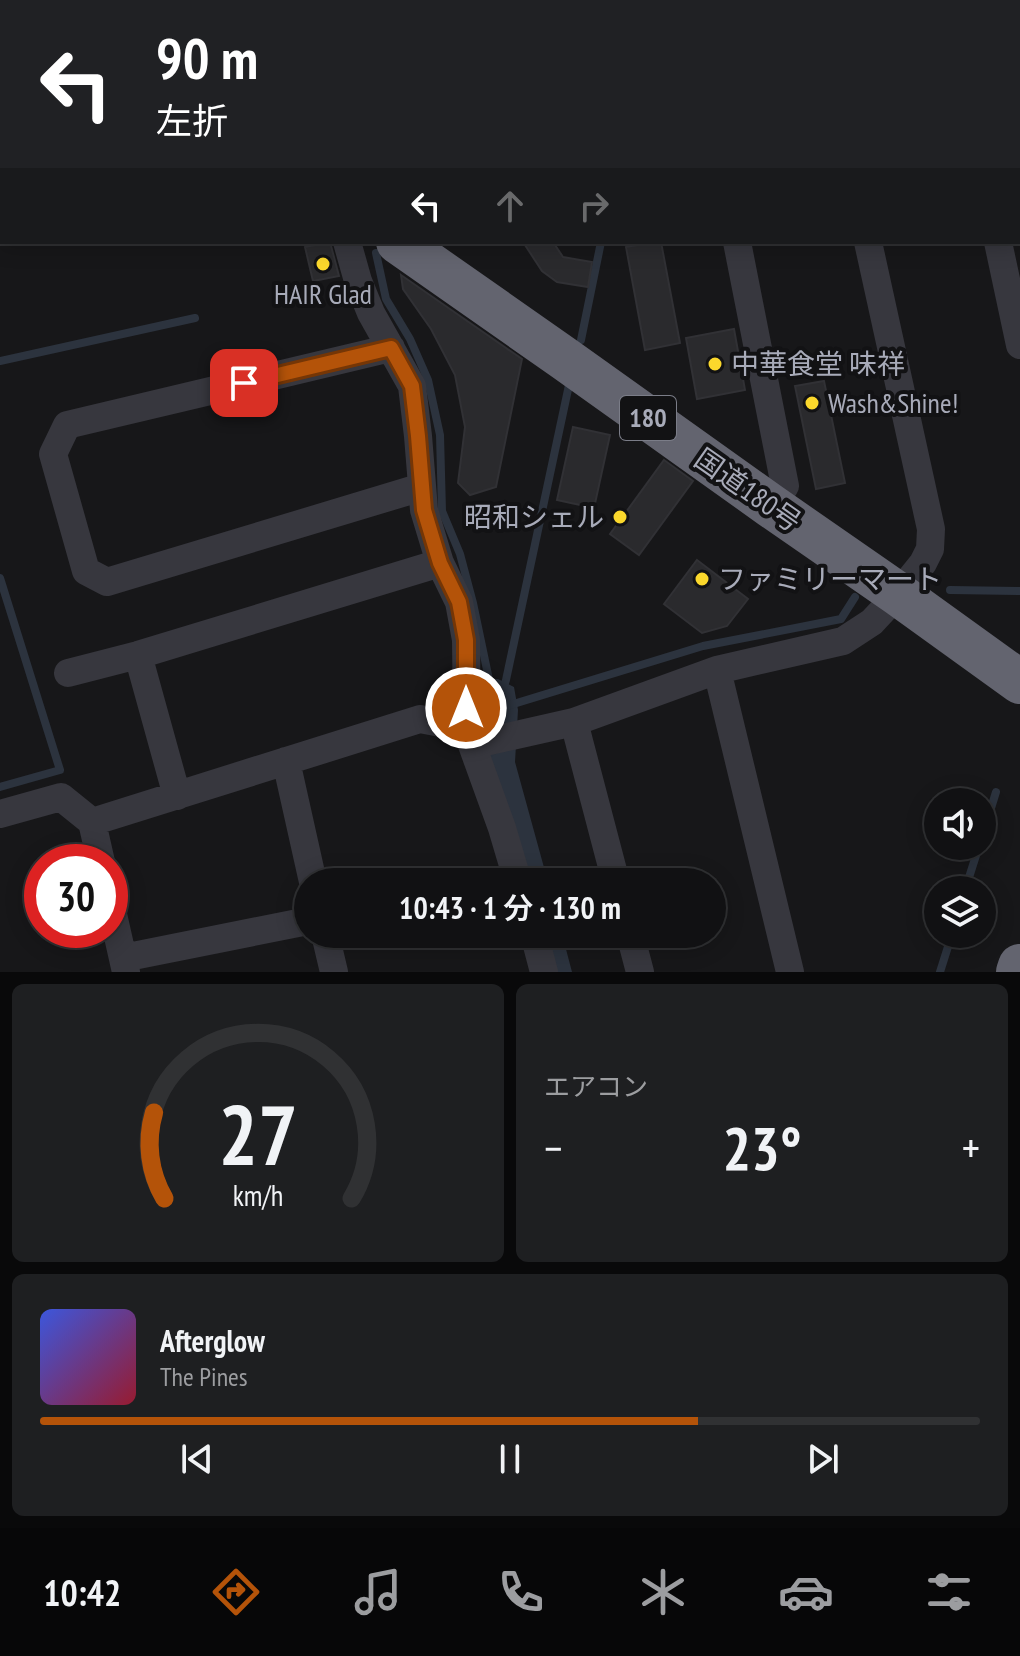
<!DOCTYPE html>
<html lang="ja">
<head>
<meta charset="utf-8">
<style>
  :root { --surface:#111113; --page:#1e1f21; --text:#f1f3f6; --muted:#9c9da0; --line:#303133; --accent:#b45309 }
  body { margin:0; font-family:"PT Sans Narrow","Noto Sans JP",sans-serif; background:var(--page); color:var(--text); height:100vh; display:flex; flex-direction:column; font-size:30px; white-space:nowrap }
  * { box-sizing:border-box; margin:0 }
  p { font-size:26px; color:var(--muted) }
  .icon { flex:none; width:44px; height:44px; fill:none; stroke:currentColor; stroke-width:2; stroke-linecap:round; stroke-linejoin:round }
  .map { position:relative; height:972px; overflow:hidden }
  .side { display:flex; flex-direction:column; gap:12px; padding:12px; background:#09090a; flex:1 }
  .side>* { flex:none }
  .hud { position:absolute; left:0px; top:0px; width:1020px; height:244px; box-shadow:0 4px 20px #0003,0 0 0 2px var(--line); background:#202124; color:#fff; overflow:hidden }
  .fabs { position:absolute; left:924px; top:788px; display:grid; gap:16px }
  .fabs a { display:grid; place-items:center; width:72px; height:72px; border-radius:50%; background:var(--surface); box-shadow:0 4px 20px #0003,0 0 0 2px var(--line); font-size:40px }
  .speed { position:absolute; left:24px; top:844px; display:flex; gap:16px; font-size:40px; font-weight:700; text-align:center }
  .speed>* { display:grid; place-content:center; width:104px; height:104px; border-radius:50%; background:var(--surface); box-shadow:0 4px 20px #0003,0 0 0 2px var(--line); line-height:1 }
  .speed .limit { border:12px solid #d22; background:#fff; color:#111 }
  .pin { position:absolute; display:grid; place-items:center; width:68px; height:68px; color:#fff; margin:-34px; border-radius:16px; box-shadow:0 4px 12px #0006 }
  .me { position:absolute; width:88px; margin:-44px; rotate:0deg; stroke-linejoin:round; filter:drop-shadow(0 0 6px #0008) }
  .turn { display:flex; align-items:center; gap:28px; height:168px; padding:0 24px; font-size:36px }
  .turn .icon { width:104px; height:104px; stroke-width:2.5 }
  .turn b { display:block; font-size:56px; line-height:68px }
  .lanes { display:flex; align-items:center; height:76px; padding:0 24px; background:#0003; justify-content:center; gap:40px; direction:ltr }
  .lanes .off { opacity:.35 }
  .big { font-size:60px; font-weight:600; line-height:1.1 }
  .side .card { flex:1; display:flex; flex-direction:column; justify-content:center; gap:12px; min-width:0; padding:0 28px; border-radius:12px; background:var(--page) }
  .side .dial { align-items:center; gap:0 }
  .dial svg { height:208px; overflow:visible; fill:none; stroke:var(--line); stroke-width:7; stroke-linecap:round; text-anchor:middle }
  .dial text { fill:var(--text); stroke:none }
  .song { display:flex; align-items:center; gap:24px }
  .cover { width:96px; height:96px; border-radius:12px; background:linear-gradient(135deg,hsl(230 70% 55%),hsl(350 70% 35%)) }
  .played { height:8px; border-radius:4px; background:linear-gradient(90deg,var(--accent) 70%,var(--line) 70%) }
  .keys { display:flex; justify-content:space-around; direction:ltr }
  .heat { display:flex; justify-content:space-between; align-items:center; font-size:44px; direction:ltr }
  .side .tiles { flex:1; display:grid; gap:12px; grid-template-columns:1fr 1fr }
  .card:last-child { grid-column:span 2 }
  .trip { position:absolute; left:294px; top:868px; width:432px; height:80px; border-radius:40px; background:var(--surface); box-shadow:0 4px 20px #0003,0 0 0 2px var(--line); font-weight:600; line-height:80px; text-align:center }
  .tab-bar { display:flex; height:128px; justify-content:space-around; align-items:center; background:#070708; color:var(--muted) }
  .tab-bar .icon { width:56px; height:56px }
  .tab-bar .on { color:var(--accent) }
  .tab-bar b { font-size:36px; color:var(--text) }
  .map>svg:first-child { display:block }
  .water { fill:#2c333e }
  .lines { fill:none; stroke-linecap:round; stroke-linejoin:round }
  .stream { stroke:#2c333e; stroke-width:8 }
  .building { fill:#2a2a2d; stroke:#313135; stroke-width:2 }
  .street { stroke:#37373e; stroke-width:28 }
  .highway { stroke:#63646f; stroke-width:44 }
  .route-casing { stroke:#753606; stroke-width:20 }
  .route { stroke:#b45309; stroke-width:14 }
  .poi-dot { fill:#fbd82c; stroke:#121214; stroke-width:3 }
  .labels { text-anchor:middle; stroke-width:8; stroke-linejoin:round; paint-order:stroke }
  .shield { fill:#121214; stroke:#7b7d88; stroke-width:2 }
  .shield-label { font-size:26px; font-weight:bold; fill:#a8abb9 }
  .poi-label { font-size:28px; fill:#a8abb9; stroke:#121214; text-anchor:start }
  .street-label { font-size:28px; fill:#a8abb9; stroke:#121214 }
</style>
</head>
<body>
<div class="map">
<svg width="1020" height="972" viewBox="0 0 1020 972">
  <rect width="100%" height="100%" fill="#171719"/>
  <path class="water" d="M478 678 498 679 514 687 518 710 515 762 548 882H526L485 756 475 701Z
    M541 934H562L572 972H551Z"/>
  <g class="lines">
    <path class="stream" d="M323 0V2
      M649 2 650 0
      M376 253 386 299 410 339 428 380 440 435 442 511 460 554 473 603 491 689
      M581 340 601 242
      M0 361 195 318
      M0 578 60 770 0 787
      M950 590 1020 591
      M502 692 506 680 569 385
      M507 706 703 646 841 619 855 597
      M982 837 996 792
      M965 890 979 846
      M940 972 952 934"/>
  </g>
  <path class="building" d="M330 242 339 276 313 281 305 247Z
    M523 242H553L563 257 592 262 588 287 557 282 542 271Z
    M655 242H661L680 343 645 350 626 247Z
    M401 275 522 359 496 487 470 495 458 483 465 427 455 375 431 329 403 289Z
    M734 329 745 390 697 399 686 338Z
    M824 381 845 483 816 489 795 386Z
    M573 427 610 435 594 508 557 500Z
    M664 460 693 481 639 555 610 534Z
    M697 560 748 599 727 626 702 633 664 604Z"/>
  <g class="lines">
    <path class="street" d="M345 0 346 2
      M703 0 704 2
      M816 0V2
      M1018 19 1020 18
      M0 91 2 90
      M1018 133 1020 132
      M347 242 358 281 371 313 412 386 418 436 424 510 440 563 459 602 466 640 467 728
      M737 242 785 486 771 506
      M998 242 1020 345
      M391 348 67 425 53 454 86 571 107 582 422 487
      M138 655 177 796
      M717 670 790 972
      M68 673 138 655 440 563
      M574 722 616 882
      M472 745 502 828 518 882
      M286 761 313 882
      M0 814 61 797 92 822 101 862
      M92 822 420 719 467 728 472 745 574 722 717 670 843 641 872 622 898 594 923 563 930 549 931 529 868 242
      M110 901 126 972
      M325 934 334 972
      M534 934 544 972
      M630 934 640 972
      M123 958 308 921"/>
    <path class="highway" d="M29 0 32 2
      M398 242 565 359 771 506 898 594 1020 682
      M1018 972 1020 966"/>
  </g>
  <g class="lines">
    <g class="route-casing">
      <path id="route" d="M244 383 391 348 412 386 418 436 424 510 440 563 459 602 466 640V708"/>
    </g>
    <use href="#route" class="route"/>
  </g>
  <g class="poi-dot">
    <circle cx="323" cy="264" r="8"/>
    <circle cx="715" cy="364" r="8"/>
    <circle cx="812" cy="403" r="8"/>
    <circle cx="620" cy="517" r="8"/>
    <circle cx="702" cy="579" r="8"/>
  </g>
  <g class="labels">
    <rect class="shield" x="620" y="396" width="56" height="44" rx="6"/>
    <g class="shield-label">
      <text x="648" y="427">180</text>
    </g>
    <g class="poi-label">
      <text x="323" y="304" text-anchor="middle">HAIR Glad</text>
      <text x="731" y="374">中華食堂 味祥</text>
      <text x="828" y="413">Wash&amp;Shine!</text>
      <text x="604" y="527" text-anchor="end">昭和シェル</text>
      <text x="718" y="589">ファミリーマート</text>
    </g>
    <g class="street-label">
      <text transform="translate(748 490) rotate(35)" y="10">国道180号</text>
    </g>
  </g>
</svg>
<div class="fabs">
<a><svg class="icon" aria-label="sound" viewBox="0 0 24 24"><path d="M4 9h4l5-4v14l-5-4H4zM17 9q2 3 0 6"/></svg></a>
<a><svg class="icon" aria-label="layers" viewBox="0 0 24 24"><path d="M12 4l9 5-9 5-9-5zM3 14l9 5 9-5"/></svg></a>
</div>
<div class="speed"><div class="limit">30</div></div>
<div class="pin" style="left:244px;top:383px;background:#d93025"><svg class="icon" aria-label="arrive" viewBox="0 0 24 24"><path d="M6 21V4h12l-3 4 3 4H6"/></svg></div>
<svg class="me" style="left:466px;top:708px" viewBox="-20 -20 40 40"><circle r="17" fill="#b45309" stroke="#fff" stroke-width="3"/><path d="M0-11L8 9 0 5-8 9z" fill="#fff"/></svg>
<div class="trip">10:43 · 1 分 · 130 m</div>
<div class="hud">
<div class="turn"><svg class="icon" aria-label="left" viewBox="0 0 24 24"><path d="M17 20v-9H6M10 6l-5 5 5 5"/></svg><div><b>90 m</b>左折</div></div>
<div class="lanes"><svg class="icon" aria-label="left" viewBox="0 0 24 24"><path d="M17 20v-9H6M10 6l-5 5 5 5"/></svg><svg class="icon off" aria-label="ahead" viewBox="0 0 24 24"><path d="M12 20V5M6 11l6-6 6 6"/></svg><svg class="icon off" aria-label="right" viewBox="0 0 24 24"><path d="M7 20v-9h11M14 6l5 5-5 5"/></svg></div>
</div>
</div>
<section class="side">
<div class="tiles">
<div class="card dial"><svg viewBox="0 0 100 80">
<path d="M14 69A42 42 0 1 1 86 69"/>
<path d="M14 69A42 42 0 0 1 10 36" stroke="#b45309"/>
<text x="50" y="56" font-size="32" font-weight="700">27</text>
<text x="50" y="72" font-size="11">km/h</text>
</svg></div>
<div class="card"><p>エアコン</p>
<div class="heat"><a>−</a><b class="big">23°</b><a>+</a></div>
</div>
<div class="card">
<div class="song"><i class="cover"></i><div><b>Afterglow</b><p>The Pines</p></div></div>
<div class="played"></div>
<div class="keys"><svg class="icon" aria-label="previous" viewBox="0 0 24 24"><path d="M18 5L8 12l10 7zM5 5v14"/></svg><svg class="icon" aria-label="pause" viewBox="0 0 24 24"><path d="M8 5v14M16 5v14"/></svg><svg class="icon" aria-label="next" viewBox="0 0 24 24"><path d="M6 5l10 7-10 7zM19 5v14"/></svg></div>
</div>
</div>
</section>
<nav class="tab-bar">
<b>10:42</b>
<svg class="icon on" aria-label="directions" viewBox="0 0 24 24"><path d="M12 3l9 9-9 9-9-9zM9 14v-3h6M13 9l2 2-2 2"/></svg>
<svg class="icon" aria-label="music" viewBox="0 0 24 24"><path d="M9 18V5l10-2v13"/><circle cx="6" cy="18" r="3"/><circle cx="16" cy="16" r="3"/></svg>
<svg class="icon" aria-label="phone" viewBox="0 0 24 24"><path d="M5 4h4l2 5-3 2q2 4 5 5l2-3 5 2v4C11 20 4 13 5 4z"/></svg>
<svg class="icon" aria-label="climate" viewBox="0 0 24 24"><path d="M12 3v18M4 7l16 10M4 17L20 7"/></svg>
<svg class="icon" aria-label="car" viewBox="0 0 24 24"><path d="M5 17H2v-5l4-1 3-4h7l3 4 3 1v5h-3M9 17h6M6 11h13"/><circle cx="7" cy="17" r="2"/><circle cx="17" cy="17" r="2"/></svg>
<svg class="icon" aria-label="filters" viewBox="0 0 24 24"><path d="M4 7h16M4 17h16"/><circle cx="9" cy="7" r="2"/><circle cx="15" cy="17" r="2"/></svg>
</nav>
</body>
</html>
